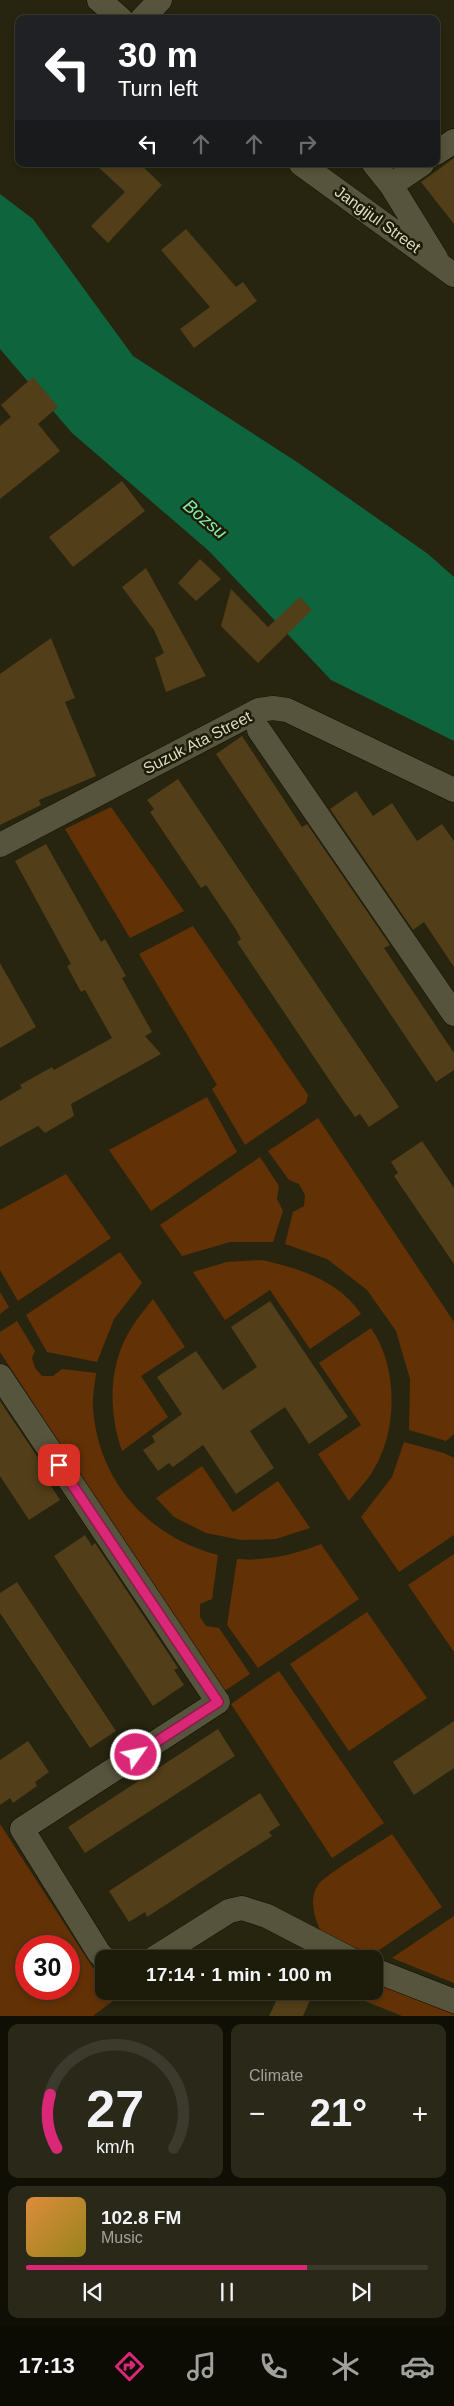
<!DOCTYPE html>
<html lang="en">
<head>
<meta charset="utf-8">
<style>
  :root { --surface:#1d1c0b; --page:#2a2919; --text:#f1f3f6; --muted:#a0a19d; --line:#3b3a2c; --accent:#db2777 }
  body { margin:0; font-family:Arial,sans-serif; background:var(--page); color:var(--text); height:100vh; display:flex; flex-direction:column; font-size:19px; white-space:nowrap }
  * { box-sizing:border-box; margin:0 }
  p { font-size:16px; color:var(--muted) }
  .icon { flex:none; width:28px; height:28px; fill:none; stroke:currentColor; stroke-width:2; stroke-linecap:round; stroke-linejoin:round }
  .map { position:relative; height:2016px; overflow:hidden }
  .details { display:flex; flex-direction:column; gap:8px; padding:8px; background:#100f06; flex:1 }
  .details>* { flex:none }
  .banner { position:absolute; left:15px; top:15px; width:425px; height:152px; border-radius:10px; box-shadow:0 2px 8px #0003,0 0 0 1px var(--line); background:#202124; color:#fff; overflow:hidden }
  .speed { position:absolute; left:15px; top:1935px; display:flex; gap:10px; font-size:25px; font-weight:700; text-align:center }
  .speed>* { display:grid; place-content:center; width:65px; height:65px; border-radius:50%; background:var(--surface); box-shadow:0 2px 8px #0003,0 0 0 1px var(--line); line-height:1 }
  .speed .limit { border:8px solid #d22; background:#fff; color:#111 }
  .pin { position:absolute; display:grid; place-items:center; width:42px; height:42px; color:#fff; margin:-21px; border-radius:10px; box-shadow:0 2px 8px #0006 }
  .me { position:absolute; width:55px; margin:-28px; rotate:57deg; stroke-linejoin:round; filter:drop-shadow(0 0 4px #0008) }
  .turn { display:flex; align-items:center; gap:18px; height:105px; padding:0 20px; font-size:22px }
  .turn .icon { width:65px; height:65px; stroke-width:2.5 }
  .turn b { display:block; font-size:35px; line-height:42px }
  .lanes { display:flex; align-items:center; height:48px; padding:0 20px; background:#0003; justify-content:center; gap:25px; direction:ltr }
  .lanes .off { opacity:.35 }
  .big { font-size:38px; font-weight:700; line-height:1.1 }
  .details .card { flex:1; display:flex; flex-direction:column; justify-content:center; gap:8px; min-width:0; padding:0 18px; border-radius:10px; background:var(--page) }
  .details .dial { align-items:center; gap:0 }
  .dial svg { height:130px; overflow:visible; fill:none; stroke:var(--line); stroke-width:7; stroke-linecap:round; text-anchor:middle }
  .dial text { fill:var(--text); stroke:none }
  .song { display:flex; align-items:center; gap:15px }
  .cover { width:60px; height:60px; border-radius:8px; background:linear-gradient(135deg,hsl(30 70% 55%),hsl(50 70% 35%)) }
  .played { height:5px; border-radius:2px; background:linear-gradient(90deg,var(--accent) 70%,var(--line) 70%) }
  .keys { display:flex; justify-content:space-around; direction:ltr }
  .heat { display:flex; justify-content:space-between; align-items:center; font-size:28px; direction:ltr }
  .details .tiles { flex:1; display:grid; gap:8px; grid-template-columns:1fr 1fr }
  .card:last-child { grid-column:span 2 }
  .trip { position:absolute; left:95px; top:1950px; width:288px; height:50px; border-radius:10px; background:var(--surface); box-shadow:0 2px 8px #0003,0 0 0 1px var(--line); font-weight:700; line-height:50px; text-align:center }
  .dock { display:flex; height:80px; justify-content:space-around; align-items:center; background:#0c0b04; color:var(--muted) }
  .dock .icon { width:35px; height:35px }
  .dock .active { color:var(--accent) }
  .dock b { font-size:22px; color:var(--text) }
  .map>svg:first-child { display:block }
  .green { fill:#633106; fill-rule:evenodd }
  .water { fill:#0e643d }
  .building { fill:#523e18 }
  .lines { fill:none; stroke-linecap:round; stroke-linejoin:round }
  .minor-casing { stroke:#100e00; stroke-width:25 }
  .minor { stroke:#56543c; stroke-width:24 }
  .route-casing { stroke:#8e194d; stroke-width:12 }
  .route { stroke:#db2777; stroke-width:9 }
  .labels { text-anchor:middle; stroke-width:5; stroke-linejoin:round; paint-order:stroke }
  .street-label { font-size:16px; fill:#dbdbcd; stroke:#1d1c05 }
  .water-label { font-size:18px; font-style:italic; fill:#81eaad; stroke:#1d1c05 }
</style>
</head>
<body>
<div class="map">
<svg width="454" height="2016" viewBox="0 0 454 2016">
  <rect width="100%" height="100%" fill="#27250f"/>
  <path class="green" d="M111 807 184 911 130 938 65 829Z
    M193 926 308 1095 306 1103 245 1145 212 1089 217 1085 139 954Z
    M207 1097 237 1152 151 1211 109 1150Z
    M318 1118 454 1322V1434L446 1441 409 1430 410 1379 396 1331 367 1290 327 1259 285 1244 293 1212 304 1206 305 1195 299 1184 289 1180 268 1151Z
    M260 1157 279 1186 277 1199 283 1211 273 1242H230L182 1256 160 1225Z
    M66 1174 111 1238 18 1301 0 1270V1210Z
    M120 1252 142 1283 114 1319 97 1362 47 1352 26 1315Z
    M262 1260C299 1268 339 1281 361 1314L310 1349 270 1290 225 1320 193 1272 227 1262Z
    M0 1292 9 1307 0 1314Z
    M153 1299 185 1347 141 1376 168 1417 122 1451C108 1411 108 1364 132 1327 138 1317 146 1308 153 1299Z
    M17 1321 35 1351 32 1358 35 1368 42 1376H53L62 1369 96 1373C95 1385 92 1397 93 1408 98 1481 148 1537 218 1555L212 1599 200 1604V1617L206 1626 219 1628 250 1674 223 1692 0 1352V1332Z
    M371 1328C399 1368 398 1434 371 1474 365 1483 356 1492 349 1501L318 1454 361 1425 319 1363Z
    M404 1442 444 1453 454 1458V1535L399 1572 361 1517 392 1477Z
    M202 1466 233 1512 278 1481 310 1528 276 1539 241 1540 206 1533 174 1517 156 1498Z
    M321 1544 359 1599 258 1668 227 1625 237 1559C267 1561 293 1555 321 1544Z
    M454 1554V1652L408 1585Z
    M367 1612 427 1698 349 1751 290 1664Z
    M279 1671 384 1823 332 1858 231 1704Z
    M0 1824 104 1985V1991H108L114 2000 93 2016H0ZM26 1946H69V1989H26Z
    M392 1834 442 1907 372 1955 322 1934C315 1919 308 1900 318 1885 323 1876 379 1843 392 1834Z
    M454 1916V1983L392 1958Z
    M374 1975 454 2009V2016H402L340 1991H374Z"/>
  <path class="water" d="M0 194 33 219 133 356 297 462 428 554 454 577V741L331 680 209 551 72 433 0 349Z"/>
  <path class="building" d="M454 158V224L421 182Z
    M95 164H140L162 185 108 243 91 226 125 192Z
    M186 229 236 287 243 282 257 301 194 348 180 329 210 307 161 250Z
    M33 377 58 407 38 424 60 451 0 499V426L11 417 1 405Z
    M122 481 145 511 73 567 49 537Z
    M200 559 221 579 196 601 178 583Z
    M146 568 206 676 166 692 155 658 164 653 154 630 122 587Z
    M231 589 268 627 300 597 312 610 258 663 221 626Z
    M51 638 75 698 65 702 96 776 39 800 41 805 0 825V674Z
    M242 736 302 827 307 824 390 945 384 948 454 1053V1070L436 1082 216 754Z
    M178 779 399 1107 369 1127 360 1114 355 1117 338 1093 237 942 241 939 235 928 206 885 201 888 150 812 154 809 147 800Z
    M356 791 373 816 392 803 417 841 442 824 454 841V967L424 922 413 930 330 809Z
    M46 844 101 942 105 939 126 976 122 978 152 1032 145 1036 161 1054 71 1104 74 1116 45 1133 38 1126 0 1147V1101L22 1088 20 1085 52 1067 54 1070 112 1038 85 990 81 992 67 966 71 964 15 861Z
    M0 963 36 1027 0 1048Z
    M422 1141 454 1188V1264L394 1176 398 1173 391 1162Z
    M270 1301 348 1417 309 1444 285 1407 250 1431 274 1468 236 1494 203 1445 173 1467 169 1463 158 1471 143 1450 155 1442 152 1436 182 1414 157 1377 196 1351 223 1390 257 1367 231 1327Z
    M0 1401 55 1483 51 1486 60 1500 29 1520 0 1476Z
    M85 1535 92 1546 95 1543 178 1668 174 1670 184 1685 153 1706 54 1556Z
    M17 1582 116 1731 90 1748 0 1613V1593Z
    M454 1721V1768L414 1795 393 1762Z
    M218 1729 235 1756 85 1853 68 1827Z
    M28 1741 49 1772 35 1782 37 1786 13 1803 10 1798 0 1805V1760Z
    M260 1793 280 1825 269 1832 272 1836 147 1917 145 1912 129 1922 109 1891Z
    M281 1991H296L311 1998 303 2016H269Z"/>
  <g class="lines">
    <g class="minor-casing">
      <path id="minor" d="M99 0 121 19
        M142 19 160 0
        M436 153 454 141
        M301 164 454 275
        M374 164 391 185 436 258
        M391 185 422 164
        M259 730 454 1014
        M0 845 259 710 273 708 287 710 454 790
        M0 1376 218 1702 22 1829 99 1953 105 1959
        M153 1959 229 1911 242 1908 267 1916 350 1959
        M374 1970 454 2001"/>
    </g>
    <use href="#minor" class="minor"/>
  </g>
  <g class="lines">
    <g class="route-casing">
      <path id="route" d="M59 1465 218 1702 136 1755"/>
    </g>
    <use href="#route" class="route"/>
  </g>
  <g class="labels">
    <g class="street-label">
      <text transform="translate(378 219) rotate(36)" y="6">Jangijul Street</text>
      <text transform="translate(197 742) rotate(-27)" y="6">Suzuk Ata Street</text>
    </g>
    <g class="water-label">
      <text transform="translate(205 519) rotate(40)" y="6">Bozsu</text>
    </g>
  </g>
</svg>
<div class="speed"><div class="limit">30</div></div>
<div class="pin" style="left:59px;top:1465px;background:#d93025"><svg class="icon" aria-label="arrive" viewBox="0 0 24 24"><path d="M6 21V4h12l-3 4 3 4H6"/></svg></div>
<svg class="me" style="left:136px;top:1755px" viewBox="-20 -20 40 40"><circle r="17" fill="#db2777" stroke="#fff" stroke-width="3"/><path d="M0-11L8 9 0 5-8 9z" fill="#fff"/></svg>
<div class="trip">17:14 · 1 min · 100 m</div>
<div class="banner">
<div class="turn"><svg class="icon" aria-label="left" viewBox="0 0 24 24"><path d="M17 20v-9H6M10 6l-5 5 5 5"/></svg><div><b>30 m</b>Turn left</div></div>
<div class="lanes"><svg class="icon" aria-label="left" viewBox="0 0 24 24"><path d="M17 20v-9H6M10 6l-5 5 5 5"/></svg><svg class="icon off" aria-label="ahead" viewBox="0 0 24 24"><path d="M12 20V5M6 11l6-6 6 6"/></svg><svg class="icon off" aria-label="ahead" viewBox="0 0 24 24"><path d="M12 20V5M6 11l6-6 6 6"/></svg><svg class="icon off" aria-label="right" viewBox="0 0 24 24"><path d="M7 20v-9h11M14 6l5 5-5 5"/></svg></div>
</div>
</div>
<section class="details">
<div class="tiles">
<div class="card dial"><svg viewBox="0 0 100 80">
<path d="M14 69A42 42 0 1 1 86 69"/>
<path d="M14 69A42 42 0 0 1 10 36" stroke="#db2777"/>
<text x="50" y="56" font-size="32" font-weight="700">27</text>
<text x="50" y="72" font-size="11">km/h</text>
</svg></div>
<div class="card"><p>Climate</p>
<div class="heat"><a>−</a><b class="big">21°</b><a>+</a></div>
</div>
<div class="card">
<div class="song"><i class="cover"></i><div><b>102.8 FM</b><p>Music</p></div></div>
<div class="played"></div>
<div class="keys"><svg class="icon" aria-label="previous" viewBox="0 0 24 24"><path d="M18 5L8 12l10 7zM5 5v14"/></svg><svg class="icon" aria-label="pause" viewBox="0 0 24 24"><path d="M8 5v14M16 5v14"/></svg><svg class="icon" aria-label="next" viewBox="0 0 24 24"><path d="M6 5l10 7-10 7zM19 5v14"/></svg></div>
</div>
</div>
</section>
<nav class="dock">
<b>17:13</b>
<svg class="icon active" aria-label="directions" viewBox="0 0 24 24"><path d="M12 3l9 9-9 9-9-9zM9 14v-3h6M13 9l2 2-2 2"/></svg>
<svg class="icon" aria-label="music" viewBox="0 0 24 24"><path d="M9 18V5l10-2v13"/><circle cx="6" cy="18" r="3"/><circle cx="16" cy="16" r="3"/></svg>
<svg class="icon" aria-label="phone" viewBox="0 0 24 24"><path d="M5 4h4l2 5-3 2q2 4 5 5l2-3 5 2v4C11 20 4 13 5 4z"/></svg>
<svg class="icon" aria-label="climate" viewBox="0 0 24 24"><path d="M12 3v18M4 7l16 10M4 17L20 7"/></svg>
<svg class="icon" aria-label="car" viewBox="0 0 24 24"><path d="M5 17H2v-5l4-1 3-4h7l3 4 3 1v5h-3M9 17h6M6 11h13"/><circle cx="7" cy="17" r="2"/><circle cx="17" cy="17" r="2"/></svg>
</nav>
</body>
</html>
